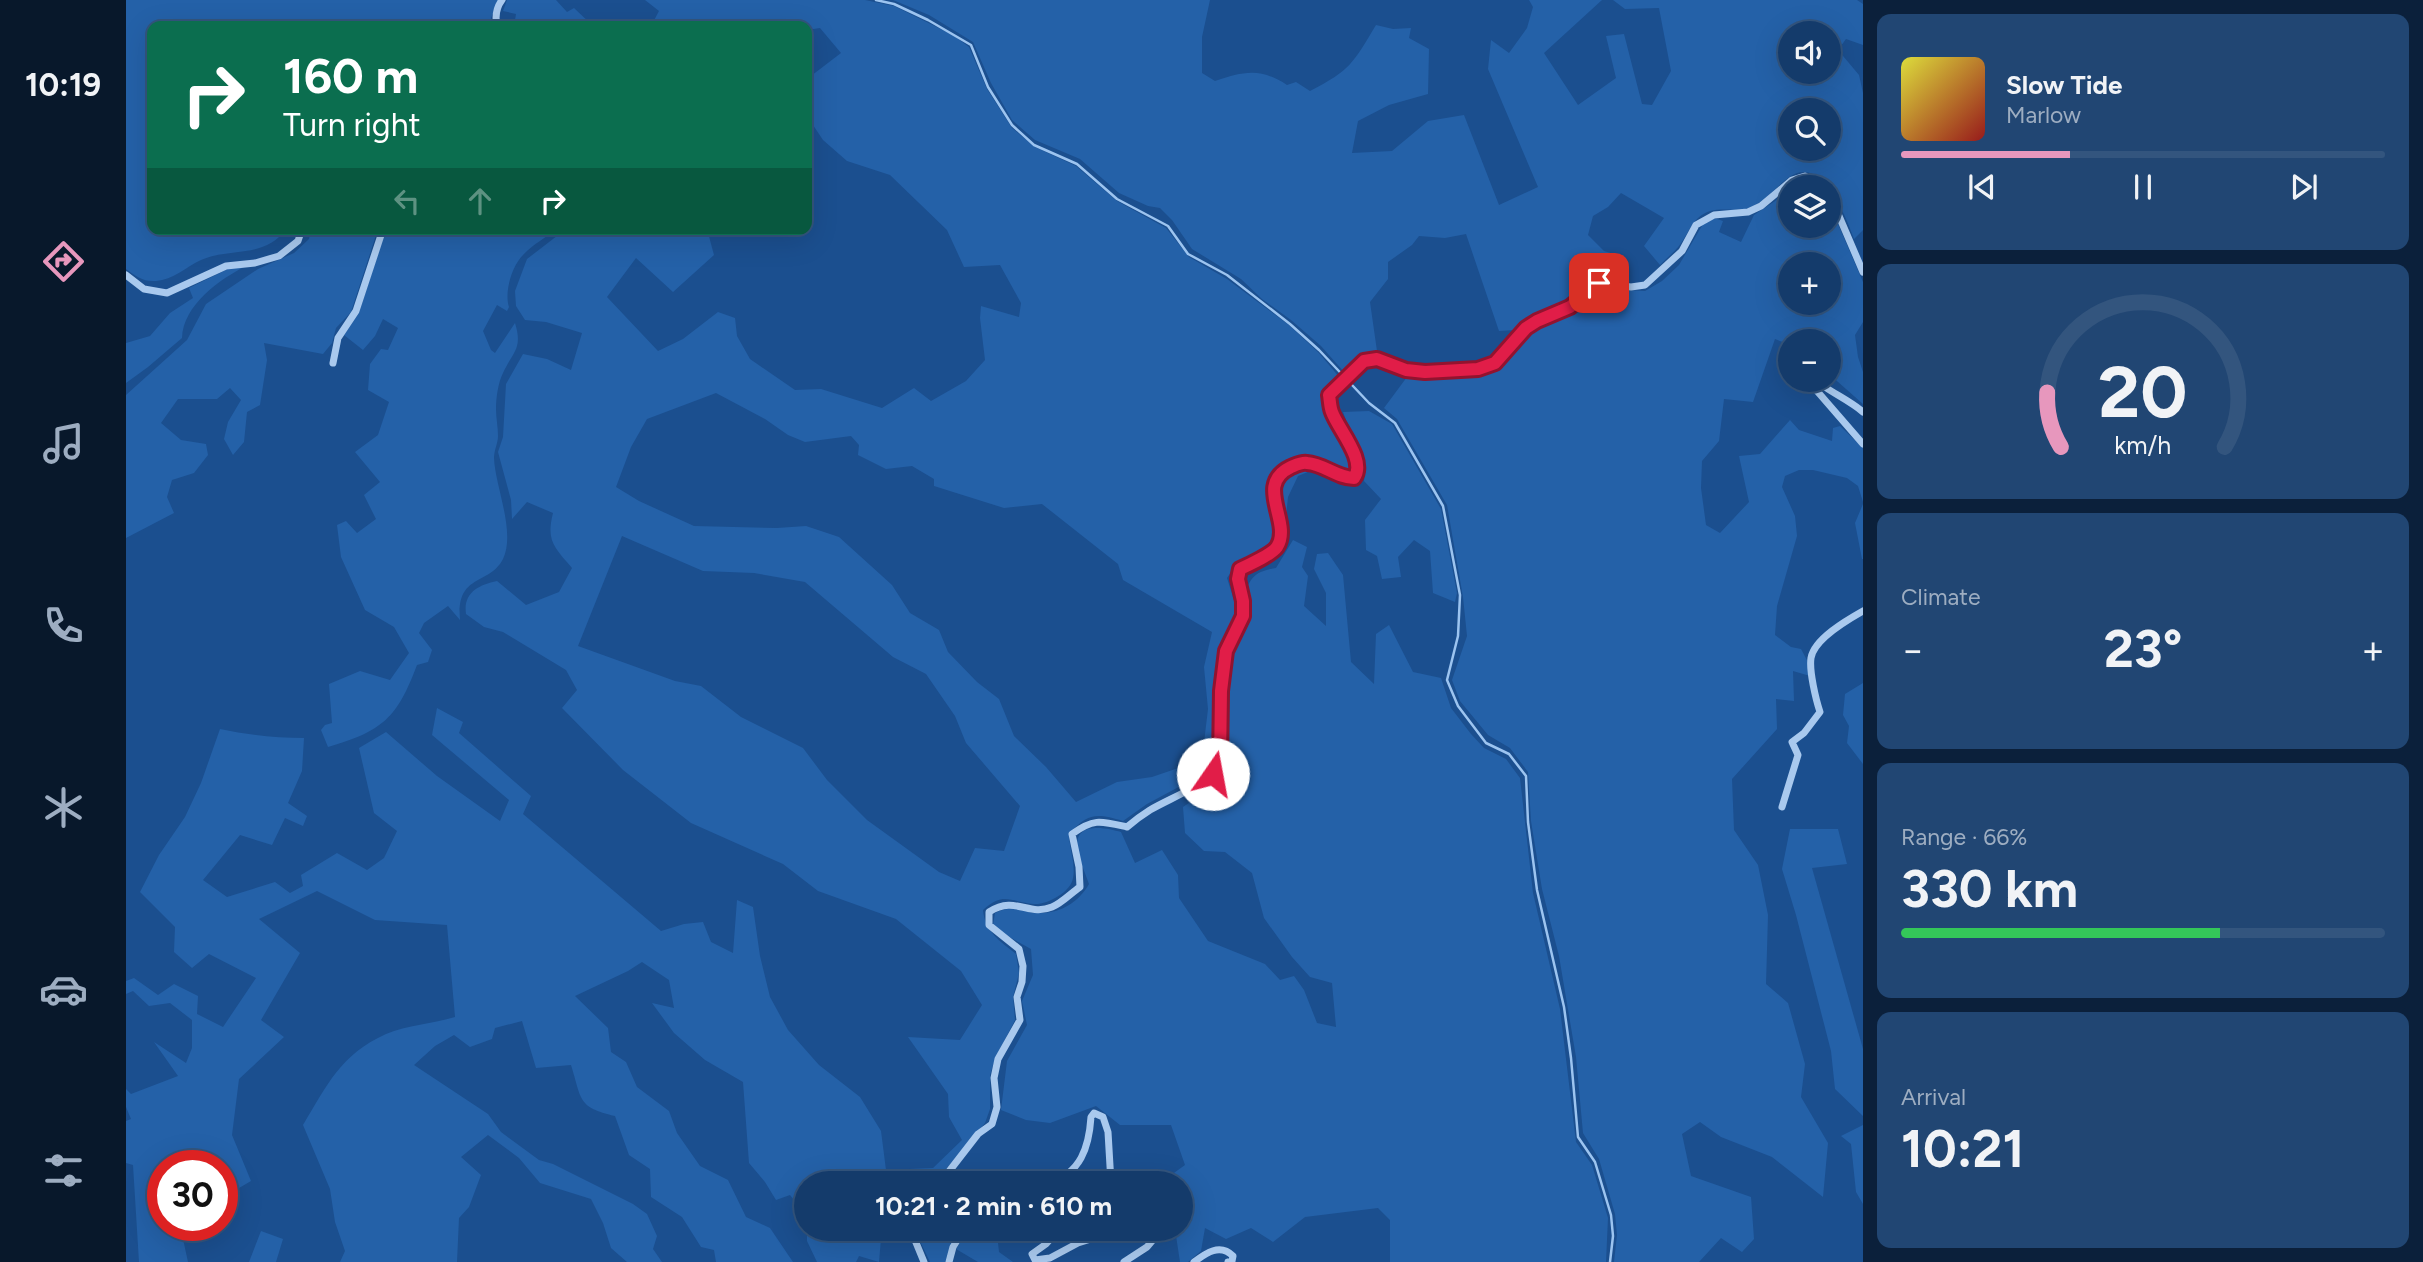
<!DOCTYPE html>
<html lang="en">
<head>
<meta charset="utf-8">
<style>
  :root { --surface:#143b6b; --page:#214673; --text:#f1f3f6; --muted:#9dadc1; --line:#33557e; --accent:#e797bd }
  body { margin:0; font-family:Figtree,sans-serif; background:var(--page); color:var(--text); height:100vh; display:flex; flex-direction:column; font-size:26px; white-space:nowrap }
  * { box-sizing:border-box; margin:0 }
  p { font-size:23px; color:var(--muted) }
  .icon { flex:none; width:38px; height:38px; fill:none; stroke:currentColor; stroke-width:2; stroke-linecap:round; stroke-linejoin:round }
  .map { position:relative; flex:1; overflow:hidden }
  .sheet { display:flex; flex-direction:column; gap:14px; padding:14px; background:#0b203b; width:560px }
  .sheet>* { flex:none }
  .top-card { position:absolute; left:21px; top:21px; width:665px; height:214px; border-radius:14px; box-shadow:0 7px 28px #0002,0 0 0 2px var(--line); background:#0b6e4f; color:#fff; overflow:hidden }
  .fabs { position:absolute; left:1652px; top:21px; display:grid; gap:14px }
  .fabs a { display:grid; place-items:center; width:63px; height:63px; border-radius:50%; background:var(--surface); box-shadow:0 7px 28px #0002,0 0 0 2px var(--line); font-size:35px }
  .speed { position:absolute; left:21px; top:1150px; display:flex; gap:14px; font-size:35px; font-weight:700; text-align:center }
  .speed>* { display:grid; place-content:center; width:91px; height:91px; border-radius:50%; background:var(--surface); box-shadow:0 7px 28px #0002,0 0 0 2px var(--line); line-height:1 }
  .speed .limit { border:10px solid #d22; background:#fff; color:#111 }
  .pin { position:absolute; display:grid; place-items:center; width:60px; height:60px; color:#fff; margin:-30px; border-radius:14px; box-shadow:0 4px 10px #0006 }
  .me { position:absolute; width:77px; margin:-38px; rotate:12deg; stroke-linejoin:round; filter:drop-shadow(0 0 5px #0008) }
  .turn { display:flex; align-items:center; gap:24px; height:147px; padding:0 21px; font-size:32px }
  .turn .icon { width:91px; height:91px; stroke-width:2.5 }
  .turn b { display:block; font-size:49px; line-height:60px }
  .lanes { display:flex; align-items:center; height:66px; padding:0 21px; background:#0003; justify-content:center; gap:35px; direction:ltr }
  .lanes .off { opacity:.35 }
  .big { font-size:52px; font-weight:700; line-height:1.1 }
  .sheet .tile { flex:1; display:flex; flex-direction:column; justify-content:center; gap:10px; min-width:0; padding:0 24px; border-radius:14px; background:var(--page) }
  .sheet .dial { align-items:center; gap:0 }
  .dial svg { height:182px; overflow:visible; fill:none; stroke:var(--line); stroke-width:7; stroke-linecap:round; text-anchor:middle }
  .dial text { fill:var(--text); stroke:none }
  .song { display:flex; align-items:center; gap:21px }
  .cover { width:84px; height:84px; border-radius:10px; background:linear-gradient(135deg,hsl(60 70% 55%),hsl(0 70% 35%)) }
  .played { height:7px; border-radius:4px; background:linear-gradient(90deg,var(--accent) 35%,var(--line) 35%) }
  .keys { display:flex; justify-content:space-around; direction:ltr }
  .heat { display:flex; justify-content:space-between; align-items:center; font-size:38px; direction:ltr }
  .charge { height:10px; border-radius:5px; background:linear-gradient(90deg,#34c759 66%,var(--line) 0) }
  .trip { position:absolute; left:668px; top:1171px; width:399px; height:70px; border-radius:35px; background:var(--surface); box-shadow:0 7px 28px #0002,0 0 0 2px var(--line); font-weight:700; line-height:70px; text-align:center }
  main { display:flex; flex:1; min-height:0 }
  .tab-bar { display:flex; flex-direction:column; width:126px; justify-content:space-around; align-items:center; background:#08182b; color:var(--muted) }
  .tab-bar .icon { width:49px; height:49px }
  .tab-bar .selected { color:var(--accent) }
  .tab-bar b { font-size:32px; color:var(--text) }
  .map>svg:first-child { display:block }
  .green { fill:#2461a8; fill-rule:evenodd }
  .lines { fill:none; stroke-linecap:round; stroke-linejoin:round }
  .stream { stroke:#9cc4f0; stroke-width:2.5 }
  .minor { stroke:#a9c9ee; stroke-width:7 }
  .route-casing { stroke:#92132f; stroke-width:18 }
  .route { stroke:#e11d48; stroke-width:12 }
</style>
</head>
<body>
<main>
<nav class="tab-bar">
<b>10:19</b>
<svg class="icon selected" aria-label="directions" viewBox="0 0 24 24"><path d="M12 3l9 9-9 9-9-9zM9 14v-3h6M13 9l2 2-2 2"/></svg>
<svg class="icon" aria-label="music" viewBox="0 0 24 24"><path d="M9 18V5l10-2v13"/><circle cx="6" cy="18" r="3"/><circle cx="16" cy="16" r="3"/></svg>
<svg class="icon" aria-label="phone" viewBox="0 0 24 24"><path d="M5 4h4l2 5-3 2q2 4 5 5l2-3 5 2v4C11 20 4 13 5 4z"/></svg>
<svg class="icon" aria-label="climate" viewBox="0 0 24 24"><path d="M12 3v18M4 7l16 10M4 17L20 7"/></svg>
<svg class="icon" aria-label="car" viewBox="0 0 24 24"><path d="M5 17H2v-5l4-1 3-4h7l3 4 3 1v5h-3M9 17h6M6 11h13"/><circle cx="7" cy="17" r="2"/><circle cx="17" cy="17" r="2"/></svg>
<svg class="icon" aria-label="filters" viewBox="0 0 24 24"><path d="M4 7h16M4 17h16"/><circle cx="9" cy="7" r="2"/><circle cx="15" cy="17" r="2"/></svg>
</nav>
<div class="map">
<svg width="1737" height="1262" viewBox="0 0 1737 1262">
  <rect width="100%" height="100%" fill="#1b4f8f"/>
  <path class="green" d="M0 0H373L365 18 367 26H26V229H160C139 259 104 247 75 260 60 267 47 280 30 281 17 282 10 276 0 269Z
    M381 0H430L441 12 448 8 467 26H388L390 14 377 11Z
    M519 0H739L768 6 827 35 843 47 861 89 886 128 909 147 950 166 991 201 1040 228 1063 257 1101 279 1163 325 1193 353 1214 378 1199 396C1207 422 1224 443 1229 469L1224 475C1210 472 1198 462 1184 460 1176 458 1171 460 1164 464 1127 482 1159 512 1148 536 1142 550 1125 554 1114 561 1108 565 1105 573 1101 578L1111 610 1110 620 1096 650 1091 745 1086 764 1075 775 1021 804 997 821C970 813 962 813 943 834 943 847 950 865 947 878 945 892 921 905 908 904 884 902 878 891 857 910 859 932 874 941 890 954L893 973 887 997 889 1020 869 1059 864 1075V1109L859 1123 825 1164 811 1177 791 1183H681V1217L664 1195 650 1200 639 1182 623 1163 617 1082 579 1060 548 1033 526 1003 548 1008 543 980 516 962 502 971 449 996 482 1028 485 1052 500 1062 511 1087 543 1111 551 1133 574 1166 602 1180 620 1217 644 1228 667 1262H590L588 1250 575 1247 556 1217 525 1197 524 1169 503 1155 489 1116C451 1107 456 1100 445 1065L410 1068 396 1021 369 1028 366 1039 344 1047 328 1035 309 1046 288 1065 362 1114 375 1132 413 1160 427 1164 507 1204 521 1214 531 1236 527 1249 536 1262H501L485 1248 477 1223 465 1199 414 1183 393 1158 362 1135 335 1157 355 1175 343 1207 333 1218 331 1262H214L219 1251 209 1222 204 1189 177 1125C201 1085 215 1054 260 1034 281 1025 307 1024 329 1017L321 925 249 920 191 891 133 919 174 953 135 1020 158 1037 113 1079 106 1135 125 1181 96 1198V1166H37V1225H59L57 1239 62 1262H13L7 1165 0 1163V1121L5 1119 0 1107V1089L5 1094 52 1076 28 1042 60 1063 66 1048V1020L44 1003 23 1006 7 991 0 994V981L8 978 32 995 48 984 72 996 71 1014 97 1027 130 978 83 954 66 968 48 952 49 927 14 892 33 855 59 817 75 783 94 729C122 735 150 738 178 738L176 771 162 803 181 816 177 826 159 818 146 845 114 835 77 880 101 897 149 882 164 893 177 886 175 875 211 853 241 870 258 858 271 831 248 813 233 748 260 732 311 776 374 821 383 800 306 735 311 708 337 722 333 733 405 796 397 814 535 931 558 924 577 922 585 942 607 953 611 900 627 907 634 956 644 997 662 1030 693 1065 734 1097 755 1131 760 1170 807 1168 836 1140 823 1117 822 1094 782 1037 834 1040 856 1005 835 971 770 919 692 891 657 864 565 823 497 770 436 708 451 690 440 670 377 632 358 627 340 614C337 593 352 585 371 581L400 605 433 592 446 568C428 547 420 541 427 513L401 502 386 519 385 500 372 452 377 437 380 384 397 354 421 359 445 370 456 333 420 322 399 320 390 306 389 291 401 259 440 229H581L588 255 547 292 510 258 481 297 532 351 557 339 592 312 609 318 611 336 624 359 669 390 695 389 756 408 788 388 805 401 840 381 859 360 854 318 855 306 893 317 895 303 874 265 838 267 821 230 764 175 721 161 697 140 681 116V79L715 53 694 28 681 30V26H525L533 11ZM590 393 639 419 662 435 679 442 725 436 733 445 732 455 760 469 786 466 808 479V486L878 508 916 504 992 564 997 580 1086 632 1078 667 1082 709 1077 751 1064 764 1026 777 991 782 950 802 920 767 888 736 873 699 851 682 822 652 813 630 784 613 766 585 713 537 680 526 651 528 568 526 513 501 490 487 505 447 521 419ZM496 536 577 571 628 573 679 582 767 657 800 674 829 716 840 743 894 806 878 851 849 848 834 881 813 872 741 820 701 780 677 748 615 717 575 686 549 681 452 646Z
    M767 0H1084L1076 37V73L1089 81C1117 72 1134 67 1161 85L1170 82 1184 91C1225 70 1227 63 1250 25L1267 29 1285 28 1283 38 1303 49 1302 94 1263 105 1232 121 1226 153 1266 151 1302 121 1338 115 1373 205 1412 187 1362 69 1365 40 1383 53 1401 28 1407 7 1403 0H1476L1418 53 1452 105 1490 78 1480 36 1498 34 1516 104 1526 105 1545 71 1533 8 1499 9 1487 0H1731L1737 4V45L1720 39 1712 50 1733 75 1737 93V230L1728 239C1720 217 1697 156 1665 176 1651 185 1642 199 1627 206 1614 213 1598 207 1584 211 1566 217 1564 232 1553 246 1547 253 1540 259 1534 265L1518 246 1538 218 1495 193 1482 207 1467 216 1462 235 1478 251 1500 258V280L1472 277 1453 292 1424 310 1411 315 1389 330 1373 331 1340 234 1319 238 1293 236 1286 245 1262 262V279L1244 302 1251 351C1236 353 1228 362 1218 372L1195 346 1165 320 1136 299 1115 279 1066 249 1046 220 1034 208 1022 206 993 193 954 159 909 140 886 120 865 83 847 42 803 15ZM1664 33H1703V72H1664ZM1664 110H1703V149H1664Z
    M1673 179 1681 180 1691 187H1664V226H1703V203L1737 282V322L1729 335 1732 357 1737 372V404L1703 374V341H1664V345L1649 339 1627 402 1598 399 1593 441 1576 461 1575 488 1580 525 1594 533 1623 502 1613 456 1634 454 1664 420 1673 430 1706 441 1707 428 1714 426 1737 448V502L1732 486 1721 478 1687 470H1673L1659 476 1656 487 1669 516 1671 536 1651 606 1649 635 1665 647 1675 649 1683 664 1684 676 1667 671 1668 701 1650 699 1651 729 1606 779 1608 830 1632 865 1642 915 1640 984 1662 1003 1679 1064 1675 1097 1702 1143 1697 1197 1646 1157 1595 1137 1574 1122 1556 1134 1565 1176 1625 1197 1628 1239 1616 1252 1595 1238 1573 1262H1488L1491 1235 1489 1214 1473 1159 1457 1133 1450 1057 1433 956 1416 889 1405 821 1402 772 1384 748 1362 735 1334 701 1326 680 1341 636 1337 597 1321 505 1271 419 1258 408 1281 377 1297 380 1352 375 1371 370 1407 329 1452 310 1478 289 1519 291 1536 281 1553 265 1577 224 1588 218 1597 221 1593 232 1615 242 1628 215 1649 201ZM1664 264H1703V303H1664Z
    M185 229H252L225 312 210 328 206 343 197 354 138 343 141 360 134 405 121 412 118 442 107 455 98 439 102 422 115 400 104 388 91 399H52L35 423 55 440 80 444 82 455 68 473 46 480 41 497 48 513 0 538V395L61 340 80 304 132 269 168 253 183 239Z
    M260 229H430C420 238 407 244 398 254 386 265 378 292 383 307L381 311 371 305 357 331 365 350 369 353 389 323C397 349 387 351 377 373 372 383 370 398 370 409 370 418 372 427 372 436 372 443 368 450 368 458 369 486 390 532 377 559 363 586 330 573 334 620L322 606 298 623 293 633 306 650 302 662 291 665C271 718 257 731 202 747L195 730 199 725 206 723 203 684 234 671 264 680 283 653 268 627 239 610 215 557 211 525 220 521 231 533 250 519 238 495 254 482 229 452 252 435 263 402 242 390 244 364 255 349 262 350 272 328 257 319 249 336 237 350 218 335 233 313Z
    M120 266C94 279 57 305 56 338L22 367 0 383V343L24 336 44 313 67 298 63 288 104 268Z
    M1243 411 1266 424 1315 509 1331 593 1329 602 1307 593 1304 551 1288 540 1272 557 1275 577 1256 579 1251 556 1240 550 1239 520 1255 499 1238 481C1242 459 1224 433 1217 412Z
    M1174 465 1184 471 1172 476 1162 497 1160 517 1155 515C1147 492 1153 476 1174 465Z
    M1737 504V559H1736L1729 523Z
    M1167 540 1181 547 1176 567 1182 576 1178 606 1200 626V593L1188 569 1191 554 1202 553 1217 575 1225 662 1248 684 1250 634 1263 625 1287 672 1315 678 1325 708 1345 734 1358 748 1380 759 1394 778 1407 893 1434 1009 1450 1142 1466 1165 1482 1218 1480 1262H1264V1220L1252 1208 1179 1217 1147 1242 1125 1228 1100 1239 1079 1228 1075 1251 1062 1262H1054L1049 1229 1055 1228V1217L1067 1202 1055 1187V1183H1052L1045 1175 1059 1165 1045 1125H994L970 1106 924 1123 900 1120 875 1110 881 1061 901 1025 896 1001 907 975 905 949 878 934 867 925 869 913C887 904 894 912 912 913 934 914 953 902 963 884 959 872 952 858 951 846 950 821 981 828 995 832L1009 863 1036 850 1052 875 1053 898 1082 941 1139 964 1154 980 1168 976 1178 990 1191 1023 1210 1027 1206 983 1184 977 1166 957 1138 918 1126 873 1099 852 1078 851 1059 833 1057 807C1075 795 1095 785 1101 763 1104 755 1100 745 1100 737 1100 712 1100 686 1104 661 1108 636 1135 616 1119 593 1125 575 1132 571 1150 568Z
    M1737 683V764L1721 743 1723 726 1717 715 1719 694Z
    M1664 829H1712L1721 864 1686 868 1737 1049V1116L1709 1089 1705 1051 1670 915 1656 869Z
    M1737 1125V1204L1730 1192 1725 1144 1715 1136Z
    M681 1229V1228L776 1229 755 1239 753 1262 733 1256 730 1262H691L681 1241Z
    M788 1229H831L819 1262H804Z
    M849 1229H854L872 1243 873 1252 887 1262H852L830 1249 837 1238Z
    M135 1231 157 1239 150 1262H123Z"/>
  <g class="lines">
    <path class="stream" d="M750 0 768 4 802 20 845 45 862 87 886 125 908 145 951 164 991 199 1042 226 1062 254 1101 275 1164 324 1193 350 1243 403 1269 423 1317 506 1334 595 1332 636 1321 680 1332 706 1360 743 1383 754 1400 776 1402 822 1411 890 1438 1007 1445 1058 1452 1137 1469 1162 1485 1215 1487 1236 1484 1262"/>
    <path class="minor" d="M371 26C369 17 370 8 376 0
      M1703 197 1710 209 1737 272
      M0 275 18 289 41 293 100 266 129 263 153 256 172 241 176 229
      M207 363 212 338 230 311 257 229
      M1737 412C1724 401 1710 395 1696 385L1692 386 1691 391 1737 444
      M1656 807 1672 755 1666 742 1678 733 1694 712C1690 700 1683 671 1685 658 1688 639 1721 620 1737 611
      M809 1183 821 1174 852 1134 866 1124 871 1107 868 1078 872 1059 894 1020 891 997 896 982 897 966 893 949 863 925V912C890 895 902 917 926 907 936 903 945 893 954 887L953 867 946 834C968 818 975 821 1001 827 1008 821 1016 815 1024 810 1048 796 1078 787 1094 763 1093 728 1091 688 1100 653 1103 641 1112 630 1116 618 1121 602 1110 586 1114 569 1123 565 1146 554 1151 547 1168 520 1119 471 1181 463L1219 478H1228C1241 461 1212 429 1206 412 1204 407 1204 401 1203 395L1238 361 1251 359 1280 370 1299 372 1352 369 1369 363 1400 328 1444 307 1473 283 1505 287 1519 285 1556 251 1570 225 1588 215 1622 212 1635 206 1666 180 1679 176 1695 187
      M922 1183C955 1174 963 1147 965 1117L968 1113 977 1117 982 1132 985 1183
      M784 1228 798 1262
      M934 1228 920 1244 906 1254 909 1260 924 1258 952 1243 1000 1228
      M823 1262 827 1247 839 1228
      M998 1262 1021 1247 1037 1228
      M1068 1262C1080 1253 1094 1243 1107 1256L1106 1261 1102 1262"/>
  </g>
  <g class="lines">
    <g class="route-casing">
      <path id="route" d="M1087 774 1094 763 1095 691 1100 651 1117 616V601L1112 579 1114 569C1123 565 1146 554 1151 547 1167 522 1127 485 1165 467 1170 465 1176 462 1181 463 1198 464 1211 478 1228 478 1241 461 1212 429 1206 412 1204 407 1204 401 1203 395L1238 361 1251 359 1280 370 1299 372 1352 369 1369 363 1400 328 1411 321 1444 307 1473 283"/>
    </g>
    <use href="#route" class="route"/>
  </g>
</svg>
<div class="fabs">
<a><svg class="icon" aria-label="sound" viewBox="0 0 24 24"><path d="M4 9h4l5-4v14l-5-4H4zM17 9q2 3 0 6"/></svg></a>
<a><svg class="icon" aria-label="search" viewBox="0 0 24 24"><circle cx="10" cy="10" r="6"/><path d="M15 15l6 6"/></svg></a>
<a><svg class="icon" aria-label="layers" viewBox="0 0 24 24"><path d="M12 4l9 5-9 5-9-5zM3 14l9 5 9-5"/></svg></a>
<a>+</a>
<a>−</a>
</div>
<div class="speed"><div class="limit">30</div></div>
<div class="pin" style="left:1473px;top:283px;background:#d93025"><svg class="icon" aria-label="arrive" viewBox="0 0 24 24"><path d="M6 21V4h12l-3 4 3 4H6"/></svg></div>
<svg class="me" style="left:1087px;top:774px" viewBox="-20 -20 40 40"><circle r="19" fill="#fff"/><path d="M0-13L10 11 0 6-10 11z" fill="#e11d48"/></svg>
<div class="trip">10:21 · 2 min · 610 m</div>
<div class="top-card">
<div class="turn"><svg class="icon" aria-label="right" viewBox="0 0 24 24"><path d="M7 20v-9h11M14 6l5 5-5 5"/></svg><div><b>160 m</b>Turn right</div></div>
<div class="lanes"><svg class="icon off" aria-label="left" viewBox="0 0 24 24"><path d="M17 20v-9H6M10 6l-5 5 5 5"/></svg><svg class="icon off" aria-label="ahead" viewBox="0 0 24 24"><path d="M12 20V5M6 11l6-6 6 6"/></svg><svg class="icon" aria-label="right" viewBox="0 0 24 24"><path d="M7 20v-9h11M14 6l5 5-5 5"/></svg></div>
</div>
</div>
<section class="sheet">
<div class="tile">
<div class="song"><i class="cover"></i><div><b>Slow Tide</b><p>Marlow</p></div></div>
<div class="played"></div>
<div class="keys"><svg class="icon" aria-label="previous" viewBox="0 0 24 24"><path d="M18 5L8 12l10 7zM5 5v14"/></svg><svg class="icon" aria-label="pause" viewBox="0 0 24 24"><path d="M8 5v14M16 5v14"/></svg><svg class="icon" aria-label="next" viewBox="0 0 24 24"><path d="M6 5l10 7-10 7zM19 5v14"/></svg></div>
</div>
<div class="tile dial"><svg viewBox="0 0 100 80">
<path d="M14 69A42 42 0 1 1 86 69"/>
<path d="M14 69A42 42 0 0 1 8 45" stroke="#e797bd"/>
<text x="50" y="56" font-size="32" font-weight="700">20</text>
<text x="50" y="72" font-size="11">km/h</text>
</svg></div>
<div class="tile"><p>Climate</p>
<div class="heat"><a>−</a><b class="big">23°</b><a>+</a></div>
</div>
<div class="tile"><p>Range · 66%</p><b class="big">330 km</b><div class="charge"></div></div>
<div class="tile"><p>Arrival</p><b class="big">10:21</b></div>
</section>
</main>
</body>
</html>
